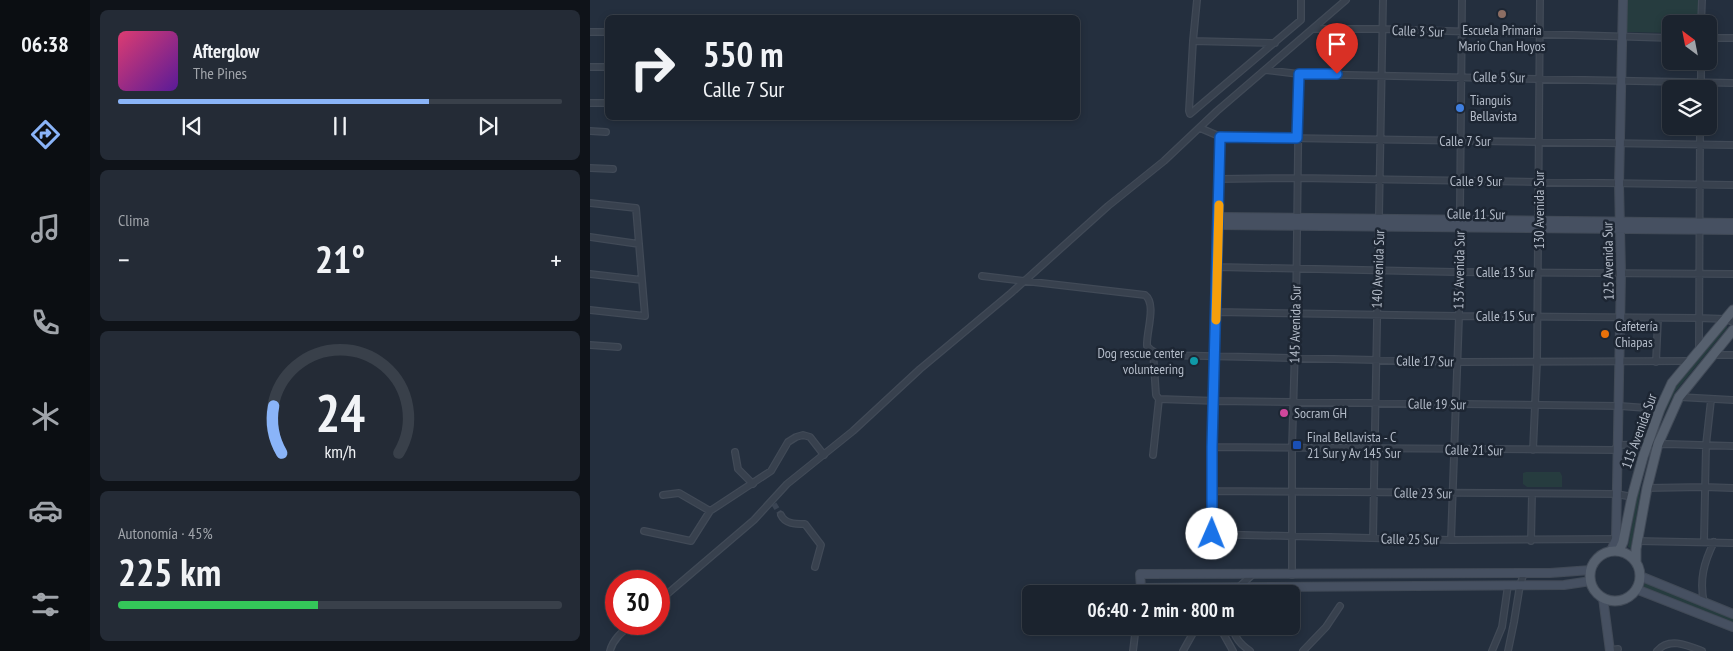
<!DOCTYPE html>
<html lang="es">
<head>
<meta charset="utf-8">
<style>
  :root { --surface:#1b232e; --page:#242b36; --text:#f1f3f6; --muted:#a0a4aa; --line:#39404a; --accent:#8ab4f8 }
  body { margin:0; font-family:"PT Sans Narrow",sans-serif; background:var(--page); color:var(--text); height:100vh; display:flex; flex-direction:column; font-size:19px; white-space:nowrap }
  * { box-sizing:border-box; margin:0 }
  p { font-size:16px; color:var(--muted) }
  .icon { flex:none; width:28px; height:28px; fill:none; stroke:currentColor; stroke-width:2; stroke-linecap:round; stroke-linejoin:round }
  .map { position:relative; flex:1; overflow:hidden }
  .drawer { display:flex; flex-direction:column; gap:10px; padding:10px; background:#0f1319; width:500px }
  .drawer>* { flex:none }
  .guide { position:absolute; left:15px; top:15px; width:475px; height:105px; border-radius:8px; box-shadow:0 2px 8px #0003,0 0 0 1px var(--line); background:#1b232e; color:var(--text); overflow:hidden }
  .needle { width:32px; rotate:328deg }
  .controls { position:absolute; left:1072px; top:15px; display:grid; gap:10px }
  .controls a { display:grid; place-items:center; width:55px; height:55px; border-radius:8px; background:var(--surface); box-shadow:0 2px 8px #0003,0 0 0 1px var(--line); font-size:25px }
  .speed { position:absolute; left:15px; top:570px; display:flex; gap:10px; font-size:25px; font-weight:700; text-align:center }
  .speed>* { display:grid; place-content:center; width:65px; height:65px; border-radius:50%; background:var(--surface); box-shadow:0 2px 8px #0003,0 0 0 1px var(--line); line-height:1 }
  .speed .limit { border:8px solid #d22; background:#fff; color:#111 }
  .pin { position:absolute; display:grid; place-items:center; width:42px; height:42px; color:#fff; margin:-51px -21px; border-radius:50% 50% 50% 0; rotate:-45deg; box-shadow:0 0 5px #0007 }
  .pin .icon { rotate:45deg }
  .me { position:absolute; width:55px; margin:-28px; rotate:1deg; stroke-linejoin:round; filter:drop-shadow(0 0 4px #0008) }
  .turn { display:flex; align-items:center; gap:18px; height:105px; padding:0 15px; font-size:22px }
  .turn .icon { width:65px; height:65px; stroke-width:2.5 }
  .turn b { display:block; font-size:35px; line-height:42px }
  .big { font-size:38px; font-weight:700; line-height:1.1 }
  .drawer .widget { flex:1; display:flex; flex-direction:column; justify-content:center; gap:8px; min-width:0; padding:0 18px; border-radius:8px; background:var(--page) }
  .drawer .dial { align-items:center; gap:0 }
  .dial svg { height:130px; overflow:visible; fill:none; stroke:var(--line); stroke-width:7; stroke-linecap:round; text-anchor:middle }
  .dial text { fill:var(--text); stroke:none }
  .song { display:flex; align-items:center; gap:15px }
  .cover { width:60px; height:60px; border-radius:8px; background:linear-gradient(135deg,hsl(340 70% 55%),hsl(270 70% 35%)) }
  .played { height:5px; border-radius:2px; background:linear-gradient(90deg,var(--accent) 70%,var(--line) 70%) }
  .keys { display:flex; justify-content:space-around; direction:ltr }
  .heat { display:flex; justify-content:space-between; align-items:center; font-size:28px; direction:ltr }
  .charge { height:8px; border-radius:4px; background:linear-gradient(90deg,#34c759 45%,var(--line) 0) }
  .trip { position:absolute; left:432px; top:585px; width:278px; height:50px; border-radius:8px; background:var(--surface); box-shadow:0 2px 8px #0003,0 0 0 1px var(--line); font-weight:700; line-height:50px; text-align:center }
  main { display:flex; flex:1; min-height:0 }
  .tab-bar { display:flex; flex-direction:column; width:90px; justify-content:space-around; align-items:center; background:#0b0e12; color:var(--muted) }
  .tab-bar .icon { width:35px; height:35px }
  .tab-bar .active { color:var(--accent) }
  .tab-bar b { font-size:22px; color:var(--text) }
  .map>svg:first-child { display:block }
  .green { fill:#263c3f }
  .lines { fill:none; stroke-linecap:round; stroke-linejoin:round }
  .street-tunnel { stroke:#3a4453; stroke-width:5.5; stroke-dasharray:5.5 3; stroke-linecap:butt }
  .street-casing { stroke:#414a57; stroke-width:8 }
  .secondary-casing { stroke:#414a57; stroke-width:10 }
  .primary-casing { stroke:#414a57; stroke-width:11 }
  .street { stroke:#38414e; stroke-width:5.5 }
  .secondary { stroke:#465061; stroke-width:8 }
  .primary { stroke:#56606e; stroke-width:9 }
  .route-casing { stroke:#114b97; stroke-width:12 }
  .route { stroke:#1a73e8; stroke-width:9 }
  .slow { stroke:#f59e0b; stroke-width:9 }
  .education-dot { fill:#8d6e63; stroke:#1d2633; stroke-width:2 }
  .shop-dot { fill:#3f7fe0; stroke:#1d2633; stroke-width:2 }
  .food-dot { fill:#e8710a; stroke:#1d2633; stroke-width:2 }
  .culture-dot { fill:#0f9aa8; stroke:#1d2633; stroke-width:2 }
  .hotel-dot { fill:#d1479c; stroke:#1d2633; stroke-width:2 }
  .transit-dot { fill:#1a4fb4; stroke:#1d2633; stroke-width:2 }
  .labels { text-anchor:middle; stroke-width:5; stroke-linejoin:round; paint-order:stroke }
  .poi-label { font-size:14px; fill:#b4bcc9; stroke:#1d2633; text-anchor:start }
  .street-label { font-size:14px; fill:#b4bcc9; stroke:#1d2633 }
</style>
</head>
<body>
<main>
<nav class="tab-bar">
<b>06:38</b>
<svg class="icon active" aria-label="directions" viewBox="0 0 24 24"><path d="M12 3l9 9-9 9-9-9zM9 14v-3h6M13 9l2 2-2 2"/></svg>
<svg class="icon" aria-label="music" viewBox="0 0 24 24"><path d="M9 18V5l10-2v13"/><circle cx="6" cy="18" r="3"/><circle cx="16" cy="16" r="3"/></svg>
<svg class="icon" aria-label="phone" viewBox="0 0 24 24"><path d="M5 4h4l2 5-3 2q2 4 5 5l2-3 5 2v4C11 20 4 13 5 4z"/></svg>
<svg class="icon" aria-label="climate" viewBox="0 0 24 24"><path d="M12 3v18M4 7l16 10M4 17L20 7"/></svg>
<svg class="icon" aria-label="car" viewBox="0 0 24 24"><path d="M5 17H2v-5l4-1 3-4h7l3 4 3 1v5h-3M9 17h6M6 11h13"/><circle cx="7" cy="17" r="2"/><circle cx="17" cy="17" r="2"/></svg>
<svg class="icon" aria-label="filters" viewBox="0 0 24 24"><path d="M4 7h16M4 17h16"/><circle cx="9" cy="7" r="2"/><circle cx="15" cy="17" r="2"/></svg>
</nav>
<section class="drawer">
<div class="widget">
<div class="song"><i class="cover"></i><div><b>Afterglow</b><p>The Pines</p></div></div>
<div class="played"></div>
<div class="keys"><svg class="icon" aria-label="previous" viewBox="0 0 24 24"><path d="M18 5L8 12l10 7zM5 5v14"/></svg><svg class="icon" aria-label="pause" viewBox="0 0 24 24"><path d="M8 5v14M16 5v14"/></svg><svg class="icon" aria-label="next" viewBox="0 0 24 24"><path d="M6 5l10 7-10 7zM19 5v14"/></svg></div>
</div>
<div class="widget"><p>Clima</p>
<div class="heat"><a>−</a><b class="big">21°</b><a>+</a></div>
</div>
<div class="widget dial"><svg viewBox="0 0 100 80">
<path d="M14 69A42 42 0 1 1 86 69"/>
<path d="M14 69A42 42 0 0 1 9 40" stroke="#8ab4f8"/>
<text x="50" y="56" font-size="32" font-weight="700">24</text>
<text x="50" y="72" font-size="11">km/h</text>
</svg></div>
<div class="widget"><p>Autonomía · 45%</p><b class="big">225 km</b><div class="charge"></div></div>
</section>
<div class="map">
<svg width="1143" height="651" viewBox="0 0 1143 651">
  <rect width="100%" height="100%" fill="#242f3e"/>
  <path class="green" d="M1037 0H1110L1109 24H1081V33L1037 32Z
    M1135 326H1137V328L1085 392 1073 416 1065 437 1064 436 1081 393 1099 369Z
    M1059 451 1050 488V493L1041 548 1038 547 1048 491Z
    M936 472H970L972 476V487H937L933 484V473Z
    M1056 583 1143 618V622L1054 587 1053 585Z"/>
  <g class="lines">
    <path class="street-tunnel" d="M184 504 191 515"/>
    <g class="street-casing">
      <path id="street" d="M607 0 603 41 599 111 600 114 711 20V0
        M1111 24 1112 0
        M724 29H792L1081 38
        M0 32H18
        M1119 38H1143
        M603 41 685 43
        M0 67H18
        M676 70 709 74 1143 83
        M1111 89V61
        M0 103H18
        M610 128 631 137 1143 145
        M0 131 16 132
        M0 168 23 169
        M629 179 708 178 1143 185
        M0 203 46 208 55 316 0 310
        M629 217 631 137
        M0 237 49 244
        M628 267 865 272 1143 274
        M0 274 52 280
        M392 276 555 295C567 304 556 332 557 346L561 350 570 355 871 362 1100 361
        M627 312 869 316 1108 318 1136 319 1143 322
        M0 345 28 347
        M1109 349 1110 126
        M1123 355H1143
        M1066 362 1068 318
        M1089 397 1143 400
        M569 399 627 401 1030 406 1070 409
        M622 447 1024 450 1028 445 1077 444 1143 446
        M943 450 947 361 950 0
        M145 452 148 469 163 484
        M563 455 569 399 566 395 563 352
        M1057 488 1114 487 1143 488
        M623 491 1027 494 1042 497
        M73 495 89 493 120 511
        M191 515C195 524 205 524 215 524L231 545 225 567
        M54 531 101 541 120 511 181 471 198 442 206 437 213 435 220 437 234 455
        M615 534 861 540 1026 539
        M622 534V447L629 225
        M783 538 793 0
        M861 540 869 316 872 0
        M941 541 942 494
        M1047 541 1143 543
        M1114 541 1116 445 1121 400
        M702 575V448L706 313 709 74
        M646 594 649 587 662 575
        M69 601 164 520 197 484 263 431 330 369 421 293 518 206 574 161 627 111 756 0
        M1114 603C1109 580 1114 562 1124 542
        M629 626 643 651
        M642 626C645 638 650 644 660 651
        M1020 650 1028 649
        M20 651C23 639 32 632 42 624
        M543 651 546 626
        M593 651 607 626
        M713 651 736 627 750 606
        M902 651 912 627 918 585
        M918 651 924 622 930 585 934 573
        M1067 651C1079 637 1097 645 1112 651"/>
    </g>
    <g class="secondary-casing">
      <path id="secondary" d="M1143 223 629 217V225L1143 230
        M1021 551 1026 539 1031 273 1029 184 1033 0
        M1050 576 1143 614
        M1001 581 974 585 551 588 550 574 960 573 1001 570
        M1046 589 1143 627
        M1013 598 1020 651"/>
    </g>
    <g class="primary-casing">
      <path id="primary" d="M1029 551 1033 542 1042 497 1053 457 1070 409 1082 383 1143 310
        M1000 576a25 25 0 1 1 50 0a25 25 0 1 1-50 0Z
        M1046 561V549L1057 488 1068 444 1089 397 1143 330"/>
    </g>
    <use href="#street" class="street"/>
    <use href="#secondary" class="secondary"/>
    <use href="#primary" class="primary"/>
  </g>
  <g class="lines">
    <g class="route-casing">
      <path id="route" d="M622 534V447L630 137 707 138 709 74H747"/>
    </g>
    <use href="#route" class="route"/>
    <path class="slow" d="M626 320 629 205"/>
  </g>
  <circle class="education-dot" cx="912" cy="14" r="5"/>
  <circle class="shop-dot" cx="870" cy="108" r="5"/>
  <circle class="food-dot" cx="1015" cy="334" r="5"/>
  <circle class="culture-dot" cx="604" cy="361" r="5"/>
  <circle class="hotel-dot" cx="694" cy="413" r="5"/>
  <rect class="transit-dot" x="702" y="440" width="10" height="10" rx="2.5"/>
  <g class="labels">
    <g class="poi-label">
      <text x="912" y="35" text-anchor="middle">Escuela Primaria<tspan x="912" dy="16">Mario Chan Hoyos</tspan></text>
      <text x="880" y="105">Tianguis<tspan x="880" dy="16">Bellavista</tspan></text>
      <text x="1025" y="331">Cafetería<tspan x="1025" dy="16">Chiapas</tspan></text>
      <text x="594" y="358" text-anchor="end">Dog rescue center<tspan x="594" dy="16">volunteering</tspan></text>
      <text x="704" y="418">Socram GH</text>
      <text x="717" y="442">Final Bellavista - C<tspan x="717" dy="16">21 Sur y Av 145 Sur</tspan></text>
    </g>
    <g class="street-label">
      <text transform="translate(828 31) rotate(2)" y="5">Calle 3 Sur</text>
      <text transform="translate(909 77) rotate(1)" y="5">Calle 5 Sur</text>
      <text x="875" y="146">Calle 7 Sur</text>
      <text x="886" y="186">Calle 9 Sur</text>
      <text transform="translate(949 210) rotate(-90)" y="5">130 Avenida Sur</text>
      <text transform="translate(886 214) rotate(1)" y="5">Calle 11 Sur</text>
      <text transform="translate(1018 261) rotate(-91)" y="5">125 Avenida Sur</text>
      <text transform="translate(788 269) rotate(-88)" y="5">140 Avenida Sur</text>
      <text transform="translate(869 270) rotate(-89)" y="5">135 Avenida Sur</text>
      <text x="915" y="277">Calle 13 Sur</text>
      <text x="915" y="321">Calle 15 Sur</text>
      <text transform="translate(705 324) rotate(-89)" y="5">145 Avenida Sur</text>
      <text transform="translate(835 361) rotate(1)" y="5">Calle 17 Sur</text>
      <text transform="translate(847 404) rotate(1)" y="5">Calle 19 Sur</text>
      <text transform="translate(1049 431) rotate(-70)" y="5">115 Avenida Sur</text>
      <text transform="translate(884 450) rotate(1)" y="5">Calle 21 Sur</text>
      <text transform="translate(833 493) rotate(1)" y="5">Calle 23 Sur</text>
      <text transform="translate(820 539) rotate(1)" y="5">Calle 25 Sur</text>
    </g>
  </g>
</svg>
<div class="controls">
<a><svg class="needle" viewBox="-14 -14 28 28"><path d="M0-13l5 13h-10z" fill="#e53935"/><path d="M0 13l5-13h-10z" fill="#a0a4aa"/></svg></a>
<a><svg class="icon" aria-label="layers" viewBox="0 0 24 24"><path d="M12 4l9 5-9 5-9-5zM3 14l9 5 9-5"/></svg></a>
</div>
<div class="speed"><div class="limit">30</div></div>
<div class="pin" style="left:747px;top:74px;background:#d93025"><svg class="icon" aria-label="arrive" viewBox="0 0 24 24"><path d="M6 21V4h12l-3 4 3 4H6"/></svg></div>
<svg class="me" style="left:622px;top:534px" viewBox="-20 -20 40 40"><circle r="19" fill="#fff"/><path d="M0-13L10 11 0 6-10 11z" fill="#1a73e8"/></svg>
<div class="trip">06:40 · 2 min · 800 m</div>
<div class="guide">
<div class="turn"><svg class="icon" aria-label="right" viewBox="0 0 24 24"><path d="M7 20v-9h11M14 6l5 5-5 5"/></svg><div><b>550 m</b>Calle 7 Sur</div></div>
</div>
</div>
</main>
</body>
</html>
